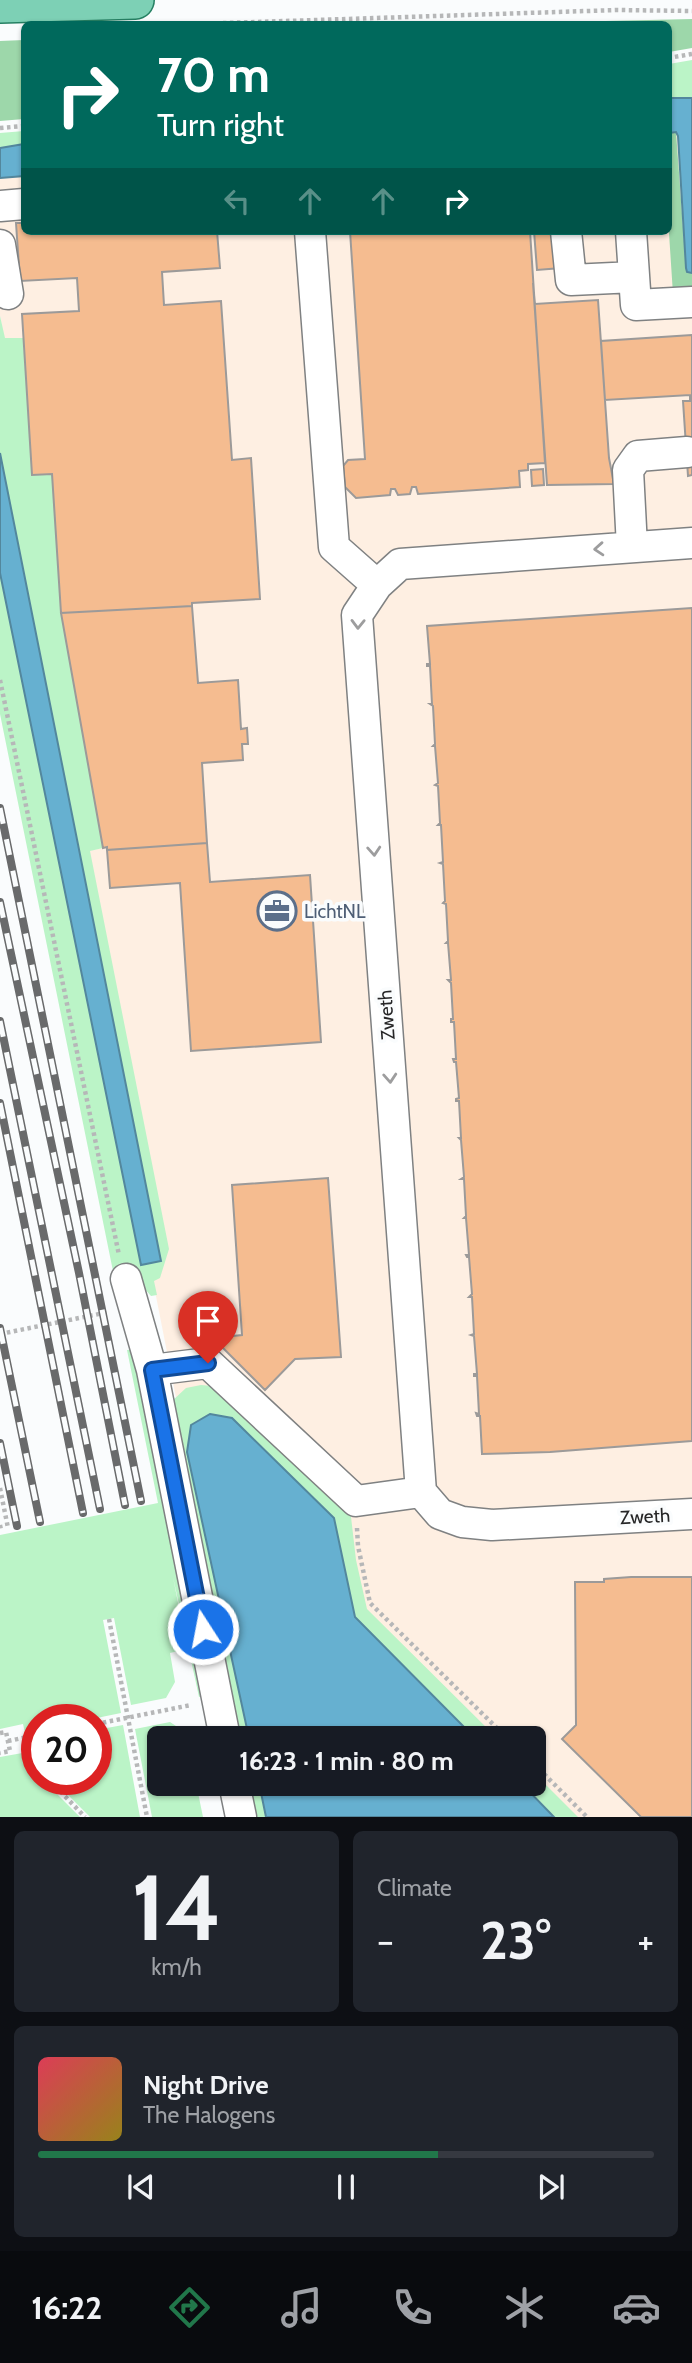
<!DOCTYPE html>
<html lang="en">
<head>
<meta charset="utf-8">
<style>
  :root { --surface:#171b24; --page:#20242c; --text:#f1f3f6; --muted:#9ea1a6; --line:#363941; --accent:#21774a }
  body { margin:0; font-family:Cabin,sans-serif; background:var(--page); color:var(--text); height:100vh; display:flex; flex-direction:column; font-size:26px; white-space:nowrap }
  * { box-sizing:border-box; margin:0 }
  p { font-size:23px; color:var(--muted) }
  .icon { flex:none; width:38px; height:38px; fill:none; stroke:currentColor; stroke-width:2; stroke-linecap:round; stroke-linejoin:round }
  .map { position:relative; height:1817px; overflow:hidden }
  .side { display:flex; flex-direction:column; gap:14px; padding:14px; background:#0d0f14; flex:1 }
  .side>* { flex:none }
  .hud { position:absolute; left:21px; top:21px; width:651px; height:214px; border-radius:10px; box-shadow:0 2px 5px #0004; background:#00695c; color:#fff; overflow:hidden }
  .speed { position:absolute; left:21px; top:1704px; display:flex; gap:14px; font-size:35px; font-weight:700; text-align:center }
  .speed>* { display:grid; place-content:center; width:91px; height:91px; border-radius:50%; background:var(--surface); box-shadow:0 2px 5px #0004; line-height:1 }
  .speed .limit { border:10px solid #d22; background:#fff; color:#111 }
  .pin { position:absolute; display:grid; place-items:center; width:60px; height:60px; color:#fff; margin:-72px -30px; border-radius:50% 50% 50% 0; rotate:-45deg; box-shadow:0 0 7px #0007 }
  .pin .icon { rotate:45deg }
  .me { position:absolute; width:77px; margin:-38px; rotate:349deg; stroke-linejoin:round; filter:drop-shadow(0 0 5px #0008) }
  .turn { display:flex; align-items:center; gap:24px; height:147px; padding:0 21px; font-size:32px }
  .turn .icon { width:91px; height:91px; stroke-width:2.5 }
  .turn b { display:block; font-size:49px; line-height:60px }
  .lanes { display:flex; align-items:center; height:66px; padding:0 21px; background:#0003; justify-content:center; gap:35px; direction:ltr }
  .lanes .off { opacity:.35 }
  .big { font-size:52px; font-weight:800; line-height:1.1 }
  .side .tile { flex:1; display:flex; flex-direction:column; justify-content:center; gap:10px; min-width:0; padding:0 24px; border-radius:10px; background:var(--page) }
  .side .dial { align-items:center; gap:0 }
  .dial b { font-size:91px; line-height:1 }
  .song { display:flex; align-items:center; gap:21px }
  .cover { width:84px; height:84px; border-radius:10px; background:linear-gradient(135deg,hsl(350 70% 55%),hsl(50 70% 35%)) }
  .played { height:7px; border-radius:4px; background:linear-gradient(90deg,var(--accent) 65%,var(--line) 65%) }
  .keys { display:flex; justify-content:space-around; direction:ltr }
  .heat { display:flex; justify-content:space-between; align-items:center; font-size:38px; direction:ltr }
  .side .tiles { flex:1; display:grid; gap:14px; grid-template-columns:1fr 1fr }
  .tile:last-child { grid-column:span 2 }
  .trip { position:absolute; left:147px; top:1726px; width:399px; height:70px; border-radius:10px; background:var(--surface); box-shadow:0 2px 5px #0004; font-weight:800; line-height:70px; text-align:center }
  .tabs { display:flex; height:112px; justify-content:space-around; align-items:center; background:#090b0e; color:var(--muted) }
  .tabs .icon { width:49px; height:49px }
  .tabs .active { color:var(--accent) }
  .tabs b { font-size:32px; color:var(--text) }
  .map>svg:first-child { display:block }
  .industrial { fill:#feefe2 }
  .green { fill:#bbf4c7 }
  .forest { fill:#9dd7aa }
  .water { fill:#66b0d0; stroke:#53879d; stroke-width:2 }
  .building { fill:#f5bc90; stroke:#9c9a99; stroke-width:2 }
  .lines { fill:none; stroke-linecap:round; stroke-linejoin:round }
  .minor-casing { stroke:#7f8182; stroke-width:33 }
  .major-casing { stroke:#268063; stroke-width:40 }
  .path { stroke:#b6b7b8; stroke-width:4.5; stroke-dasharray:3.5 3.5; stroke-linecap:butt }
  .minor { stroke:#fff; stroke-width:30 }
  .major { stroke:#7dd0b5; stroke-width:37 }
  .rail-casing { stroke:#696a6b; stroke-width:8 }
  .rail { stroke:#fafcfd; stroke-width:5; stroke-dasharray:16; stroke-linecap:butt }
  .oneway { stroke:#9d9d9e }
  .route-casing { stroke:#114b97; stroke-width:18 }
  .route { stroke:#1a73e8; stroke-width:12 }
  .labels { text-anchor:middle; stroke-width:7; stroke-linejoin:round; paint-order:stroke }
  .service-label { font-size:19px; fill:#4e5e75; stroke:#fafcfd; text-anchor:start }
  .street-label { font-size:19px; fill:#262627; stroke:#fafcfd }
</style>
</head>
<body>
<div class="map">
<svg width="692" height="1817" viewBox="0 0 692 1817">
  <rect width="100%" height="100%" fill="#fafcfd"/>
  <path class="industrial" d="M692 91V1817H277L269 1783H534V1738H259L191 1426 179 1413 153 1281 88 851 103 848 32 475 23 338H4L0 316V166L24 164V231H668L669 94Z"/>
  <path class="green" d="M692 60V98H669V64Z
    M24 131V144L0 148V133Z
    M0 316 5 338H23L32 475 52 474 61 613 103 848 90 851 169 1249 160 1278 154 1281 157 1295 151 1296 134 1277 115 1281 0 714Z
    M135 1349 206 1696 199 1697 173 1577 187 1649 170 1653 175 1682 166 1698 131 1705 114 1618 103 1620 121 1713 87 1720H37V1730L25 1733 23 1724 0 1729V1535L158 1503 127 1350Z
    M201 1385 212 1386 350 1508 356 1560 367 1609 497 1738H475L355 1617 334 1518 187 1452 249 1738H235L172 1401 186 1388Z
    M170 1722 185 1732 187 1738H159V1783H196L203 1817H152L135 1729Z
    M123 1725 140 1817H90L62 1789 57 1780H96V1730Z
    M37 1742V1780H48L56 1793 80 1817H0V1757L28 1752 27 1744Z
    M534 1773 578 1817H554L521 1783H534Z
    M244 1783H259L266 1817H251Z"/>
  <path class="forest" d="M692 19V48L669 52 668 24H480Z
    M24 40V119L0 121V41Z
    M676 132 686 268 687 272 692 273V293L673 294 668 218V133Z"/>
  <path class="water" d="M669 98H692V273L687 272 686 268 678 136 676 132 669 133Z
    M24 144V176L0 178V148Z
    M0 453 161 1261 141 1265 0 573Z
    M210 1414 232 1418 334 1518 355 1617 475 1738H249L187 1452 191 1425Z
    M259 1783H521L554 1817H266Z"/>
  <path class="building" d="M16 223H24V231H217L220 268 162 272 164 305 221 301 232 460 251 458 260 599 192 603V606L61 613 52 474 32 475 22 314 79 311 77 278 20 281Z
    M350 231H530L545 463 528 464V470L519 471 520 487 418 494 416 487H412L410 494 398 495 395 489H391L390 495 356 498 345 487 343 466 348 460 365 459Z
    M534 231H559L561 268 537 270Z
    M533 283 535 304 598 300 609 458 614 484 547 485Z
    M692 335V475L688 476 683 401H690V395L605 400 601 341Z
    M543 469 544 485 532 486 531 470Z
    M192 606 198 683 238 680 241 729 247 728 248 744H242L243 760 202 763 207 843 107 850V847L103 848 61 613Z
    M692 608V1441L550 1452 482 1454 480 1416H477L476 1413 479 1414 477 1376H474V1374H477L474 1336 471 1335 474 1334 472 1297H469L472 1294 469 1257H467L466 1255H469L466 1218H464L466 1216 464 1179H461L464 1177 461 1140 459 1138H461L459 1101H456V1099L459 1098 456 1062H454L453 1059H456L454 1022H451V1019H453L451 983 448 980H451L448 943H446L448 941 446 904 443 903 445 901 443 864 440 863 443 862 441 825H438L440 823 438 786 435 785 438 783 435 746H433L435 744 433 706 430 704H432L430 666H427V664H430L427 626Z
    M207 843 210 882 310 875 321 1042 191 1051 180 883 110 888 107 850Z
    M328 1178 341 1357 295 1359 265 1390 213 1338 242 1335 232 1185Z
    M631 1577H692V1817H641L562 1739 576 1725 575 1582H604V1579Z"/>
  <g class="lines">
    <g class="minor-casing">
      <path id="minor" d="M0 206 24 204
        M310 231 334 547 377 585
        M566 231 571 280 634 277
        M631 231 636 305 692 302
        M0 245 8 294
        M692 543 400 564 377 585 357 615 421 1492 440 1514 462 1522 492 1525 692 1514
        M632 547 628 470 638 456 687 452
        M126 1279 152 1370 225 1738
        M152 1370 208 1363 356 1501 421 1492
        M234 1783 241 1817"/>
    </g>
    <g class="major-casing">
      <path id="major" d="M0 4 135 0"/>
    </g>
    <path class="path" d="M195 24 617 10 692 11
      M668 58 692 54
      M0 128 24 126
      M0 680 119 1255
      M0 1334 109 1312
      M0 1488 8 1528
      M0 1525 1 1530
      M357 1528 358 1546 370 1603 507 1738
      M109 1619 147 1817
      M96 1724 191 1705
      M0 1733 6 1732 10 1751 0 1753
      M8 1741 37 1735
      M534 1764 587 1817
      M52 1780 59 1790 85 1817"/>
    <use href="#minor" class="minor"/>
    <use href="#major" class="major"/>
    <g class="rail-casing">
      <path id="rail" d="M0 808 141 1501
        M0 902 79 1273 125 1505
        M0 1021 100 1509
        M0 1103 83 1513
        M0 1328 40 1522
        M0 1443 17 1526"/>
    </g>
    <use href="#rail" class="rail"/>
  </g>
  <defs><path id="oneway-chevron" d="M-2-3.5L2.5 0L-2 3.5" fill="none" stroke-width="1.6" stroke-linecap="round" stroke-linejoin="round" transform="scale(1.75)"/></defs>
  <g class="oneway">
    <use href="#oneway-chevron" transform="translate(599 549) rotate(176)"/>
    <use href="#oneway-chevron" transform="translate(358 624) rotate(91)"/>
    <use href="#oneway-chevron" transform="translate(374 851) rotate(86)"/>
    <use href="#oneway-chevron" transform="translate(390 1078) rotate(86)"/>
  </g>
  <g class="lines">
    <g class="route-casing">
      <path id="route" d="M203 1629 152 1370 208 1363"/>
    </g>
    <use href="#route" class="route"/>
  </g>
  <defs>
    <g id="office-ring" transform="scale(2.0125)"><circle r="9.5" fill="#fafcfd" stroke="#5c6f8a" stroke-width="1.5"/><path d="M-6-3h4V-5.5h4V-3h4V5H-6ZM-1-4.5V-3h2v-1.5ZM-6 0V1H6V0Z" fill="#5c6f8a"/></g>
  </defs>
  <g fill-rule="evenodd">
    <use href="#office-ring" x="277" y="911"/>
  </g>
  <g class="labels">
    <g class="service-label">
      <text x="304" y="918">LichtNL</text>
    </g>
    <g class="street-label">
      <text transform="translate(386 1015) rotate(-94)" y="7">Zweth</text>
      <text transform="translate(645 1516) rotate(-3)" y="7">Zweth</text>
    </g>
  </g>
</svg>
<div class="speed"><div class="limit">20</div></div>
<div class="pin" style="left:208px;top:1363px;background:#d93025"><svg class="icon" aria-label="arrive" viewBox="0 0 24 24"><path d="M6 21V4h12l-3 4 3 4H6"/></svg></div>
<svg class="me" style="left:203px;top:1629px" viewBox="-20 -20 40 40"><circle r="17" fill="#1a73e8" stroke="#fff" stroke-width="3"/><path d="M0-11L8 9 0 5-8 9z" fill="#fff"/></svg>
<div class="trip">16:23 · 1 min · 80 m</div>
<div class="hud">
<div class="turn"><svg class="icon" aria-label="right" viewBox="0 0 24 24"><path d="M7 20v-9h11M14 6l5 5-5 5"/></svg><div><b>70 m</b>Turn right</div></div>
<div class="lanes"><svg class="icon off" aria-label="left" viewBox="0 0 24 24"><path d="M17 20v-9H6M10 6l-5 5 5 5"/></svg><svg class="icon off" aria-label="ahead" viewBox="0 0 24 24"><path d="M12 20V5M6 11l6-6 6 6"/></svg><svg class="icon off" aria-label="ahead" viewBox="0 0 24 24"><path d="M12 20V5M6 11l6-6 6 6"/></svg><svg class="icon" aria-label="right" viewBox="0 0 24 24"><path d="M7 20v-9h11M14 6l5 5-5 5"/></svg></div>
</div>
</div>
<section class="side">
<div class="tiles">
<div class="tile dial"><b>14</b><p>km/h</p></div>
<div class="tile"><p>Climate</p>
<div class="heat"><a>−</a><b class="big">23°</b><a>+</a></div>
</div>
<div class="tile">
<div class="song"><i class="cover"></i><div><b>Night Drive</b><p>The Halogens</p></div></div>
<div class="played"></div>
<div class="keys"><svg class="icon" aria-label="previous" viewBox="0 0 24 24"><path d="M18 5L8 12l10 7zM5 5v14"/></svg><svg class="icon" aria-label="pause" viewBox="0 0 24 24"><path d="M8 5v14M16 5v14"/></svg><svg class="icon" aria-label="next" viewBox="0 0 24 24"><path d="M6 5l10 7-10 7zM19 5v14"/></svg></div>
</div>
</div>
</section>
<nav class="tabs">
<b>16:22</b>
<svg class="icon active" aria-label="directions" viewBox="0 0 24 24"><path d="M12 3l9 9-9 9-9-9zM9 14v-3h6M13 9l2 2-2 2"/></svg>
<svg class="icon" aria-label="music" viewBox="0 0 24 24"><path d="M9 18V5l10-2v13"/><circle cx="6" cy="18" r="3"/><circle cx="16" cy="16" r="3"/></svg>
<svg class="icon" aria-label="phone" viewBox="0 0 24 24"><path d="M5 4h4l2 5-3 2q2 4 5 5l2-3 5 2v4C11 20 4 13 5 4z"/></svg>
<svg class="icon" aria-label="climate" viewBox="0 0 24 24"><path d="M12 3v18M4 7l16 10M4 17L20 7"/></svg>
<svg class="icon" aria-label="car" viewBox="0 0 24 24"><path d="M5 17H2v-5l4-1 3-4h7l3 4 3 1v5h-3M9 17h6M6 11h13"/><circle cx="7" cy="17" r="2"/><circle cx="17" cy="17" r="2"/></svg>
</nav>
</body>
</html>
